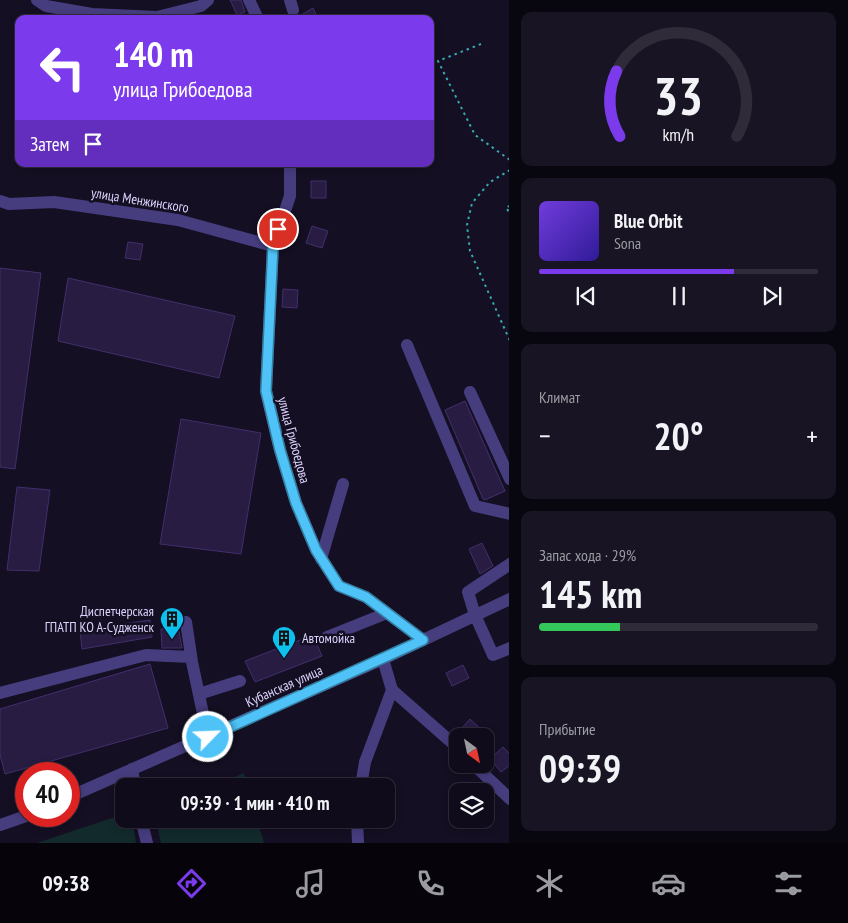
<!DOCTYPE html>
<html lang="ru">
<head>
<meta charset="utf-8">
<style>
  :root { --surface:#0f0b1a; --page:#181423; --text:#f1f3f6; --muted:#9b9ba2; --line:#2f2b39; --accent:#7c3aed }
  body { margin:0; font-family:"PT Sans Narrow",sans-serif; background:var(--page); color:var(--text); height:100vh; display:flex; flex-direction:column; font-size:19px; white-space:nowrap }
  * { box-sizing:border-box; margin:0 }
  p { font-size:16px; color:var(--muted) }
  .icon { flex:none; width:28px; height:28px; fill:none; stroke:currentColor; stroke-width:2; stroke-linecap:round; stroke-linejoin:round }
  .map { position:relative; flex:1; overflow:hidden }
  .drawer { display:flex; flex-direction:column; gap:12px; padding:12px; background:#08060e; width:339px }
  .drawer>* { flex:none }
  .banner { position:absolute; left:15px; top:15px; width:419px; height:152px; border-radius:10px; box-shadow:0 2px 8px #0003,0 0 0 1px var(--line); background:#7c3aed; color:#fff; overflow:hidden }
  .needle { width:32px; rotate:147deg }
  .fabs { position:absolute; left:449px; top:728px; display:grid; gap:10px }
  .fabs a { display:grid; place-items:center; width:45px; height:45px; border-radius:10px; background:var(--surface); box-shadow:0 2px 8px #0003,0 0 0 1px var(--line); font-size:25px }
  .speed { position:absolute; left:15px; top:762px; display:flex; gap:10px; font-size:25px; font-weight:700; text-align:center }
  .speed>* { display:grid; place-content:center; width:65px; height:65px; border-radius:50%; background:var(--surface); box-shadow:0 2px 8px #0003,0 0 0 1px var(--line); line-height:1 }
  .speed .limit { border:8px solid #d22; background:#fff; color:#111 }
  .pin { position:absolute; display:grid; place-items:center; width:42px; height:42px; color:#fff; margin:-21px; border:2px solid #fff; border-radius:50%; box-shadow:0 1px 5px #0007 }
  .me { position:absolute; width:55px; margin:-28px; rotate:66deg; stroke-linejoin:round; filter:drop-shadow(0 0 4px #0008) }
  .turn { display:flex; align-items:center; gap:18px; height:105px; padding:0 15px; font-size:22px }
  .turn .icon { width:65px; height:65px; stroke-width:2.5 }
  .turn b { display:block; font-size:35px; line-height:42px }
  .then { display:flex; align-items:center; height:48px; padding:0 15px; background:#0003; gap:10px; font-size:19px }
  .big { font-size:38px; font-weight:600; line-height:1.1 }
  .drawer .card { flex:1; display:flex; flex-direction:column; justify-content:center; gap:8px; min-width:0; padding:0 18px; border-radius:10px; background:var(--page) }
  .drawer .dial { align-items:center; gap:0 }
  .dial svg { height:130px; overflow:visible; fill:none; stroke:var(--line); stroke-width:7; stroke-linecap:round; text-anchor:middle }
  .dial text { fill:var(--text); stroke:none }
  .song { display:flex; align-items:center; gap:15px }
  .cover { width:60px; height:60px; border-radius:8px; background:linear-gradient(135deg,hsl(260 70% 55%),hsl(250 70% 35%)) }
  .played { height:5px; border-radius:2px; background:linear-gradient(90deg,var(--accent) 70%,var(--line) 70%) }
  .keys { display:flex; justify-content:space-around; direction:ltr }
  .heat { display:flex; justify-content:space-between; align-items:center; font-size:28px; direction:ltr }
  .charge { height:8px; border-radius:4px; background:linear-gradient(90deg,#34c759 29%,var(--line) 0) }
  .trip { position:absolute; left:115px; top:778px; width:280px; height:50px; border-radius:10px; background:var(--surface); box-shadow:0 2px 8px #0003,0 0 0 1px var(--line); font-weight:600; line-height:50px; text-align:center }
  .tabs { display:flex; height:80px; justify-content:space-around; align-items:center; background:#06040a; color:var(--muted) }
  .tabs .icon { width:35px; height:35px }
  .tabs .selected { color:var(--accent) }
  .tabs b { font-size:22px; color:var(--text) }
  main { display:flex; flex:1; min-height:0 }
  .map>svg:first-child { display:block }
  .green { fill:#122a2c }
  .building { fill:#281c42; stroke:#422f6d }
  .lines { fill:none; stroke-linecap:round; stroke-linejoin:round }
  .path { stroke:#35a9ae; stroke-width:2; stroke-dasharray:2.5 4; stroke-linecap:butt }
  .minor { stroke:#463d7f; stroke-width:12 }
  .route-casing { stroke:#337fa1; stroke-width:12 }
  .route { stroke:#4fc3f7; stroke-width:9 }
  .labels { text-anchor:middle; stroke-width:5; stroke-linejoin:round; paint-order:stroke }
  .street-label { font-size:14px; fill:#dcd3fd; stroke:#140f22 }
  .poi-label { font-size:14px; fill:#dcd3fd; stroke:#140f22; text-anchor:end }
</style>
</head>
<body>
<main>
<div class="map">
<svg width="510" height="843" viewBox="0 0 510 843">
  <rect width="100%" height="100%" fill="#140f22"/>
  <path class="green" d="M244 773 248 786H213Z
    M124 814V819H132L136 843H37Z
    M162 819H257L264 843H161L158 830Z"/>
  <path class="building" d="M230 0H241L245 12 237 15Z
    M313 8 318 19H289L296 18Z
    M311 181H326V198H311Z
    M312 226 328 231 322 248 306 243Z
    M128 242 143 244 140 260 125 258Z
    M0 268 41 273 15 469 0 467Z
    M68 278 235 316 219 378 58 341Z
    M283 289 298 290 297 308 282 307Z
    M465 401 505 491 485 500 483 499 445 410Z
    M181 419 261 433 241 554 160 544Z
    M17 487 50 490 39 571 7 570Z
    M482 543 493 566 480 574 469 549Z
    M150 620 152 637 82 649 80 630Z
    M178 626 182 648H162L161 629Z
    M313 635 322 656 255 682 245 661Z
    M150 664 168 728 5 774 0 755V709Z
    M463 665 469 678 452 686 446 673Z
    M470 719 483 731 479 736H463L458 732Z
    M503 747 510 754V765L501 772 490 759Z"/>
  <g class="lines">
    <path class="path" d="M481 44 438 61 475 135 510 160
      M510 170 490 182 472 203 467 225 470 251 510 341
      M510 206 506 207 510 214"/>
    <path class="minor" d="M37 0 46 6 92 14 157 17 201 6 208 0
      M249 0 258 19
      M290 0 293 10
      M290 164V196L273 246 266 391 280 450 296 503 316 550 339 586 366 597 423 640
      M0 201 9 204 54 202 178 220 273 246
      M407 345 475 506 510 514
      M470 392 510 479
      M321 559 343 484
      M510 564 468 592 475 615 493 655 510 648
      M186 622 192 662 208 737
      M327 637 387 613
      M392 690 458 748
      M0 693 146 655 191 657
      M199 694 240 681
      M473 764 510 799
      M132 769 135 786
      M361 786 365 762 392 690 383 659
      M69 797 383 659 510 599
      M141 819 147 843
      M357 819 358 843
      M0 825 26 816"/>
  </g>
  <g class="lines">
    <g class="route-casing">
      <path id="route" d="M208 737 423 640 366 597 339 586 316 550 296 503 280 450 266 391 273 246 278 229"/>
    </g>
    <use href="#route" class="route"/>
  </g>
  <defs>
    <g id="building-pin" transform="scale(1.25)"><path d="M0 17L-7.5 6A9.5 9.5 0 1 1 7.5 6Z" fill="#0dc1ee" stroke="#140f22"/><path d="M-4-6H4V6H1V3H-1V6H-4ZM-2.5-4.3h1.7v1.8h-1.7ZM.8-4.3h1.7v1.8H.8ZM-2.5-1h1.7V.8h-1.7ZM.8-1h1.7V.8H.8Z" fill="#111"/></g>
  </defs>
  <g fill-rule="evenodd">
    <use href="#building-pin" x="172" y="619"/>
    <use href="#building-pin" x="284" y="638"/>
  </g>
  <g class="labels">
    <g class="street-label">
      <text transform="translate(140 200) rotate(9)" y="5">улица Менжинского</text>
      <text transform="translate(294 440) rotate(75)" y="5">улица Грибоедова</text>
      <text transform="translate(284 686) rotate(-24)" y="5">Кубанская улица</text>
    </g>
    <g class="poi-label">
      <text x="154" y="616">Диспетчерская<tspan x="154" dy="16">ГПАТП КО А-Судженск</tspan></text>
      <text x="302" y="643" text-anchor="start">Автомойка</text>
    </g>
  </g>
</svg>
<div class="fabs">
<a><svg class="needle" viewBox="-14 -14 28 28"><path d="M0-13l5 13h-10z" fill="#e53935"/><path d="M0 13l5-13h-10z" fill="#9b9ba2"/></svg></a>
<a><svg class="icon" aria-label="layers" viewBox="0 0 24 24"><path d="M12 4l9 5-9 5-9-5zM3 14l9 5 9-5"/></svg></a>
</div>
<div class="speed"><div class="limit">40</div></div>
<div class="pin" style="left:278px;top:229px;background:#d93025"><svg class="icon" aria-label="arrive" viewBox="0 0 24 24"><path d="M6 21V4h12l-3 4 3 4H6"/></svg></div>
<svg class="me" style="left:208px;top:737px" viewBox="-20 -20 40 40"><circle r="17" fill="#4fc3f7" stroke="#fff" stroke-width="3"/><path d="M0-11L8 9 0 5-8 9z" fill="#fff"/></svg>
<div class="trip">09:39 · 1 мин · 410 m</div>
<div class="banner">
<div class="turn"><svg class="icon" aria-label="left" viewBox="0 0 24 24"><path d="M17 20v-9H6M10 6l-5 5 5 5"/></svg><div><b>140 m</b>улица Грибоедова</div></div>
<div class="then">Затем<svg class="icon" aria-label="arrive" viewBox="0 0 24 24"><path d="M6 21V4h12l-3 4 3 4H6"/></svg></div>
</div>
</div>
<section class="drawer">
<div class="card dial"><svg viewBox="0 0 100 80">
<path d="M14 69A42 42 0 1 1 86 69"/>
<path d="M14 69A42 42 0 0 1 12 29" stroke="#7c3aed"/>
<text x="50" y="56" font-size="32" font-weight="700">33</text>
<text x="50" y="72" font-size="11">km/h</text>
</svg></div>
<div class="card">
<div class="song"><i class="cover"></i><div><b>Blue Orbit</b><p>Sona</p></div></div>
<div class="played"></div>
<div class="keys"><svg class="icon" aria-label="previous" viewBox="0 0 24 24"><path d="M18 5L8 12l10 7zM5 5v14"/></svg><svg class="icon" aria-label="pause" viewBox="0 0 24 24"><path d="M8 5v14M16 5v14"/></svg><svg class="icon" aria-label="next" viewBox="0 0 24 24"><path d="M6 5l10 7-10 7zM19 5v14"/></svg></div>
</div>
<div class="card"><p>Климат</p>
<div class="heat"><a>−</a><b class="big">20°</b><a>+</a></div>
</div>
<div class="card"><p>Запас хода · 29%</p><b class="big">145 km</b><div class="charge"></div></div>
<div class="card"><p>Прибытие</p><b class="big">09:39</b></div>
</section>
</main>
<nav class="tabs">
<b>09:38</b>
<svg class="icon selected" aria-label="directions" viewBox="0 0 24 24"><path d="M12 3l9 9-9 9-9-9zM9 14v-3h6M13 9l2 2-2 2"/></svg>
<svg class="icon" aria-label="music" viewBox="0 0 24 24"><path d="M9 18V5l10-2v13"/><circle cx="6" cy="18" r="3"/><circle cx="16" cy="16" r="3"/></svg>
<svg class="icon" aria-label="phone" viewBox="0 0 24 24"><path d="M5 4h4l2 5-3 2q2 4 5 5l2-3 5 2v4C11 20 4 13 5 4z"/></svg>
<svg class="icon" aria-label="climate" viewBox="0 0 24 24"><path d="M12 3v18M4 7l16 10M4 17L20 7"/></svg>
<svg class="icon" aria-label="car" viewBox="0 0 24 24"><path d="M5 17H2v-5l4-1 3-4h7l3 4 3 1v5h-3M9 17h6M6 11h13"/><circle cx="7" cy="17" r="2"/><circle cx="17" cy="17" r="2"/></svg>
<svg class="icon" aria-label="filters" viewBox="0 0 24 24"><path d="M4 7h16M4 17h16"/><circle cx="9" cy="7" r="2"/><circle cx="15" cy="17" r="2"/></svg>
</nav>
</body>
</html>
